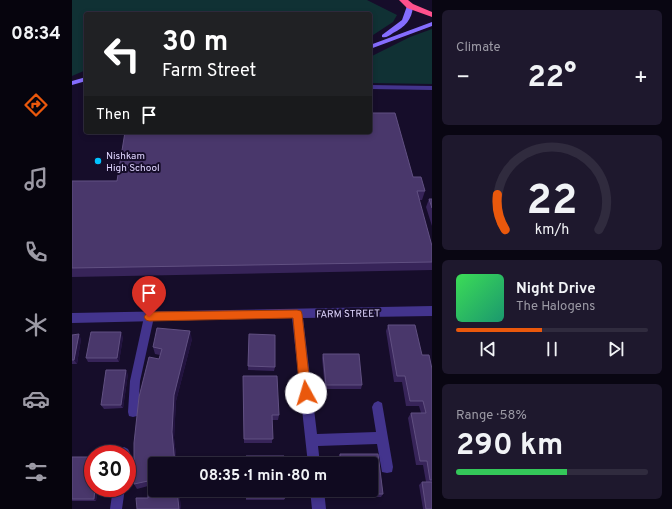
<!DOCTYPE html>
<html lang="en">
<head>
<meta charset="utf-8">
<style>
  :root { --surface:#100a20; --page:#1e182d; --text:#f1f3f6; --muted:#9c9aa5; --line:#302b3e; --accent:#ea580c }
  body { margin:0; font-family:Overpass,sans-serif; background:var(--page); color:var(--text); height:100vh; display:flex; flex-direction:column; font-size:15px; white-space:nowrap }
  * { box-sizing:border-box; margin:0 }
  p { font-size:13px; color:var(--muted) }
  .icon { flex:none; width:22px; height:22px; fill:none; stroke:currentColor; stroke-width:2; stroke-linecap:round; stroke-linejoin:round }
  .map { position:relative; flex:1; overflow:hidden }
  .panel { display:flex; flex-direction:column; gap:10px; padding:10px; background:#090612; width:240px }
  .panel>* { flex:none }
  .top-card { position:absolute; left:12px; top:12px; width:288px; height:122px; border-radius:4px; box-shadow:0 2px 6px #0003,0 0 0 1px var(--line); background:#202124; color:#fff; overflow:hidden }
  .speed { position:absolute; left:12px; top:445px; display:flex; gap:8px; font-size:20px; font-weight:700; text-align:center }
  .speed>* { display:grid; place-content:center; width:52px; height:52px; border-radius:50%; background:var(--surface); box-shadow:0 2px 6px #0003,0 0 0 1px var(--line); line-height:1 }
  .speed .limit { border:6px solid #d22; background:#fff; color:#111 }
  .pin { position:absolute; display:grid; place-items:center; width:34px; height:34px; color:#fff; margin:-41px -17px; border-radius:50% 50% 50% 0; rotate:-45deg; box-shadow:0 0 4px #0007 }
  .pin .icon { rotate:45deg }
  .me { position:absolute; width:44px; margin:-22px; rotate:354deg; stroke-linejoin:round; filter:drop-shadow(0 0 3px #0008) }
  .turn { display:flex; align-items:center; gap:14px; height:84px; padding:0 12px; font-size:18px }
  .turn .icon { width:52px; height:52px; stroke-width:2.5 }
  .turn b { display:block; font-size:28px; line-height:34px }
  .then { display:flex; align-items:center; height:38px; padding:0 12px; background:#0003; gap:8px; font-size:15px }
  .big { font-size:30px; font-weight:700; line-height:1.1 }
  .panel .card { flex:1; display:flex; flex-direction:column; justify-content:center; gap:6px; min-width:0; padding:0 14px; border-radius:6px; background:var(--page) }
  .panel .dial { align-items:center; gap:0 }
  .dial svg { height:104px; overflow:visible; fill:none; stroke:var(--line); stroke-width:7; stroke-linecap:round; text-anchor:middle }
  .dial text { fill:var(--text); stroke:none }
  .song { display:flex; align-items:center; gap:12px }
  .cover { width:48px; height:48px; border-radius:6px; background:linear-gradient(135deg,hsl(130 70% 55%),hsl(160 70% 35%)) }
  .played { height:4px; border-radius:2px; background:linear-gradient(90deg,var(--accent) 45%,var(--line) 45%) }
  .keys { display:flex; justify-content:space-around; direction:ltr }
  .heat { display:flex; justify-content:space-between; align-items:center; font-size:22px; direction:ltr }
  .charge { height:6px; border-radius:3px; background:linear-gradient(90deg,#34c759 58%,var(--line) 0) }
  .trip { position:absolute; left:76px; top:457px; width:230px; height:40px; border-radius:4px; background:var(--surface); box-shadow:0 2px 6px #0003,0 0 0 1px var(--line); font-weight:700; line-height:40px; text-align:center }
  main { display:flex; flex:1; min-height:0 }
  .dock { display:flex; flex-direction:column; width:72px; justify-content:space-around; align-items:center; background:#06040d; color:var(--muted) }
  .dock .icon { width:28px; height:28px }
  .dock .active { color:var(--accent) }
  .dock b { font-size:18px; color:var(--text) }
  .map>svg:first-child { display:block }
  .green { fill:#103134 }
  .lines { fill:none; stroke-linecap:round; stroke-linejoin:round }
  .lane { fill:#43348d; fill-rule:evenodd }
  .street { fill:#43348d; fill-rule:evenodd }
  .secondary { fill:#856dff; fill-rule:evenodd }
  .highway { fill:#ff518d; fill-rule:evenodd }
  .wall { fill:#372459 }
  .shaded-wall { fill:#22133f }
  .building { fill:#49376b; stroke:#615082 }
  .route { fill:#ea580c; stroke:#983908 }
  .poi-dot { fill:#02c3ff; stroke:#160d2a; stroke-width:1.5 }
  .labels { text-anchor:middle; stroke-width:4; stroke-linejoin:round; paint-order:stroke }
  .poi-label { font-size:10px; fill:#e0d6ff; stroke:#160d2a; text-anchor:start }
  .street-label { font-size:10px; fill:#e0d6ff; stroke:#160d2a }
</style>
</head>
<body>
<main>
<nav class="dock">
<b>08:34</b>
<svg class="icon active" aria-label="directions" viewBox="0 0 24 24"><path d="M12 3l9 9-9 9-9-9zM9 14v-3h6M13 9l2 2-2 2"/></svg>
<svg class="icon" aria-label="music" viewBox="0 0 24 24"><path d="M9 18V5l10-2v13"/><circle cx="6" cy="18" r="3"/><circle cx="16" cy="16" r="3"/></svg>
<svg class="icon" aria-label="phone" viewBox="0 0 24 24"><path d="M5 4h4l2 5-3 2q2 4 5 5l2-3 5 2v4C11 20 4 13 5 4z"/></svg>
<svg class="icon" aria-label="climate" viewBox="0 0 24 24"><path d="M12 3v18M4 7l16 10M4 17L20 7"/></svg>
<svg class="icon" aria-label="car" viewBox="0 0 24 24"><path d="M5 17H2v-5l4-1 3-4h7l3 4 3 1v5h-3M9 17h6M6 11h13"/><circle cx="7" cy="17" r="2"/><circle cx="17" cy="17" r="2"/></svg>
<svg class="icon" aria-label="filters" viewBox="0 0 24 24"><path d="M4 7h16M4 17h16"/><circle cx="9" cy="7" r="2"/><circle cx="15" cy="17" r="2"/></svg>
</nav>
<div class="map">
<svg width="360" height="509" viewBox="0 0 360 509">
  <rect width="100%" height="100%" fill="#160d2a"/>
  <path class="green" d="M0 0H295L325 15 321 22 298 37V14H14V70L0 76Z
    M360 29V84L298 83V57L338 37Z"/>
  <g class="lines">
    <path class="lane" d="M298 85 360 86V90L298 89Z
      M77 313 80 314 82 317 68 381 66 412 65 416 61 417 57 416 56 412 58 381 72 317 74 314Z
      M52 447 56 449 58 453 55 458V454H46L48 449Z
      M41 488H53L50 509H38Z"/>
    <path class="street" d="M360 306V316L231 318 245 434 304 432 300 407 302 403 306 401 310 403 321 467 320 472 315 473 310 472 305 444 246 446 248 464H236L220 318 0 323V313Z
      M238 490H252L254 509H240Z"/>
    <path class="secondary" d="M338 4 341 6C340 20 333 27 321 33 317 36 314 38 310 37V35L330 20 335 6Z
      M360 22V26L298 49V45Z
      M14 77V81L0 85V81Z"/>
    <path class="highway" d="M327 0H336L341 4 360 12V17L335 8Z"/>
  </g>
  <path class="wall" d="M341 177 353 191 350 200H347L360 246V270L0 277V181Z
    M357 199H360V226L354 207Z
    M316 325 350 355 360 369V509H351L347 485 350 482H354L351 465H344L336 418 339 413H349L347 406H334L330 382H322L314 331Z
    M177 334 203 367 202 371 176 370Z
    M0 335 9 339 5 364H0Z
    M51 337 47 362H16L14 358Z
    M120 339 104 401 102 438 105 464H83V490H107L109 509 76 498V486L65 489 62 484 88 355 83 354 81 347Z
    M251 354 290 385 289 389H253L250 358Z
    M56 374 51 408 32 409 29 405Z
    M171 376 207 415 206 420H200V443H172Z
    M268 454H306L311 494 309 497H270V490H299V464H267L266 457Z
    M0 457 21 488H26L24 501H0Z
    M174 490 213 498 212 500H174Z"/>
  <path class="shaded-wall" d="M118 331 120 339 104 401 102 438 105 464H103L100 432 102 395Z
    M49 332 51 337 47 362 45 358Z
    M7 334 9 339 5 364 2 360Z
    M54 370 56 374 51 408 49 405Z
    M23 488H26L24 501 22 499Z
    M105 490H107L109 509H107Z"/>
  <path class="building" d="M298 113H323L341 177H349L353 191H345L360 246V262L0 268V181H45L53 132H298Z
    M357 199H360V208Z
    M316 325H343L350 355H357L360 369V480H358L355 461H348L339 413H354L351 401H338L333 376H325Z
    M85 328 118 331 102 395 100 432 103 464H83V490H105L107 509H65L64 498H76V481L62 484V443L67 397 77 357 87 359 90 349 81 347Z
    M19 332H49L45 358H14Z
    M7 334 2 360H0V335Z
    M177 334 203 335V367L176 366Z
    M251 354H287L290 385H254Z
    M34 370H54L49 405H29Z
    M171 376H205L207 415H200L201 439H172Z
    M268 454H306L311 494H272L271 490H299V464H269Z
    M174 456H212V464H174Z
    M0 457H21V488H23L22 499H0Z
    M350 482H360V509H354Z
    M174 490H213V498H174Z"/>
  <path class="route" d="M225 310 229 311 230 314 239 393 238 396 234 398 230 396 228 393 221 318 77 321 74 320 72 317 74 314 77 312Z"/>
  <circle class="poi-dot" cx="26" cy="161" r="4"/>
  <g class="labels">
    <g class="poi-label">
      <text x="34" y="159">Nishkam<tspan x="34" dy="12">High School</tspan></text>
    </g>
    <g class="street-label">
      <text transform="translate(276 313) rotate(-1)" y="4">FARM STREET</text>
    </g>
  </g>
</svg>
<div class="speed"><div class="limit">30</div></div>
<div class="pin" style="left:77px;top:317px;background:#d93025"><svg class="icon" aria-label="arrive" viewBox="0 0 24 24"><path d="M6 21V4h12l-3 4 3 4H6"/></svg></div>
<svg class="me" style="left:234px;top:393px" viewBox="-20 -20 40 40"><circle r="19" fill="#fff"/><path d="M0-13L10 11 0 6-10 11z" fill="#ea580c"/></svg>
<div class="trip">08:35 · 1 min · 80 m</div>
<div class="top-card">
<div class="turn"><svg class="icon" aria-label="left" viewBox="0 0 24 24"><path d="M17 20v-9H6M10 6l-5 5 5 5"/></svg><div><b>30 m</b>Farm Street</div></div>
<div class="then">Then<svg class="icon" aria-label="arrive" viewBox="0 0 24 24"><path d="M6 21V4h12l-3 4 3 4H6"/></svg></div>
</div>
</div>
<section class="panel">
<div class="card"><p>Climate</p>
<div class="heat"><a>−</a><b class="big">22°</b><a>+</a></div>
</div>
<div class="card dial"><svg viewBox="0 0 100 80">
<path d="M14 69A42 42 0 1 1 86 69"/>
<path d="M14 69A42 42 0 0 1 8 42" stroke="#ea580c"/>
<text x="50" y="56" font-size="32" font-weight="700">22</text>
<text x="50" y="72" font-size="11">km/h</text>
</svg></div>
<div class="card">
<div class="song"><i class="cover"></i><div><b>Night Drive</b><p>The Halogens</p></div></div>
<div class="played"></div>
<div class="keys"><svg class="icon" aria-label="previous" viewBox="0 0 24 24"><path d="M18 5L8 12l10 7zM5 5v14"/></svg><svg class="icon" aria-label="pause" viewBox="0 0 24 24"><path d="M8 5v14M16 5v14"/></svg><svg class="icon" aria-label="next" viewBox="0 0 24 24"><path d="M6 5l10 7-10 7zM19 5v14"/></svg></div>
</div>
<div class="card"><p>Range · 58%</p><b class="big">290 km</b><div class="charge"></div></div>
</section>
</main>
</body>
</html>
